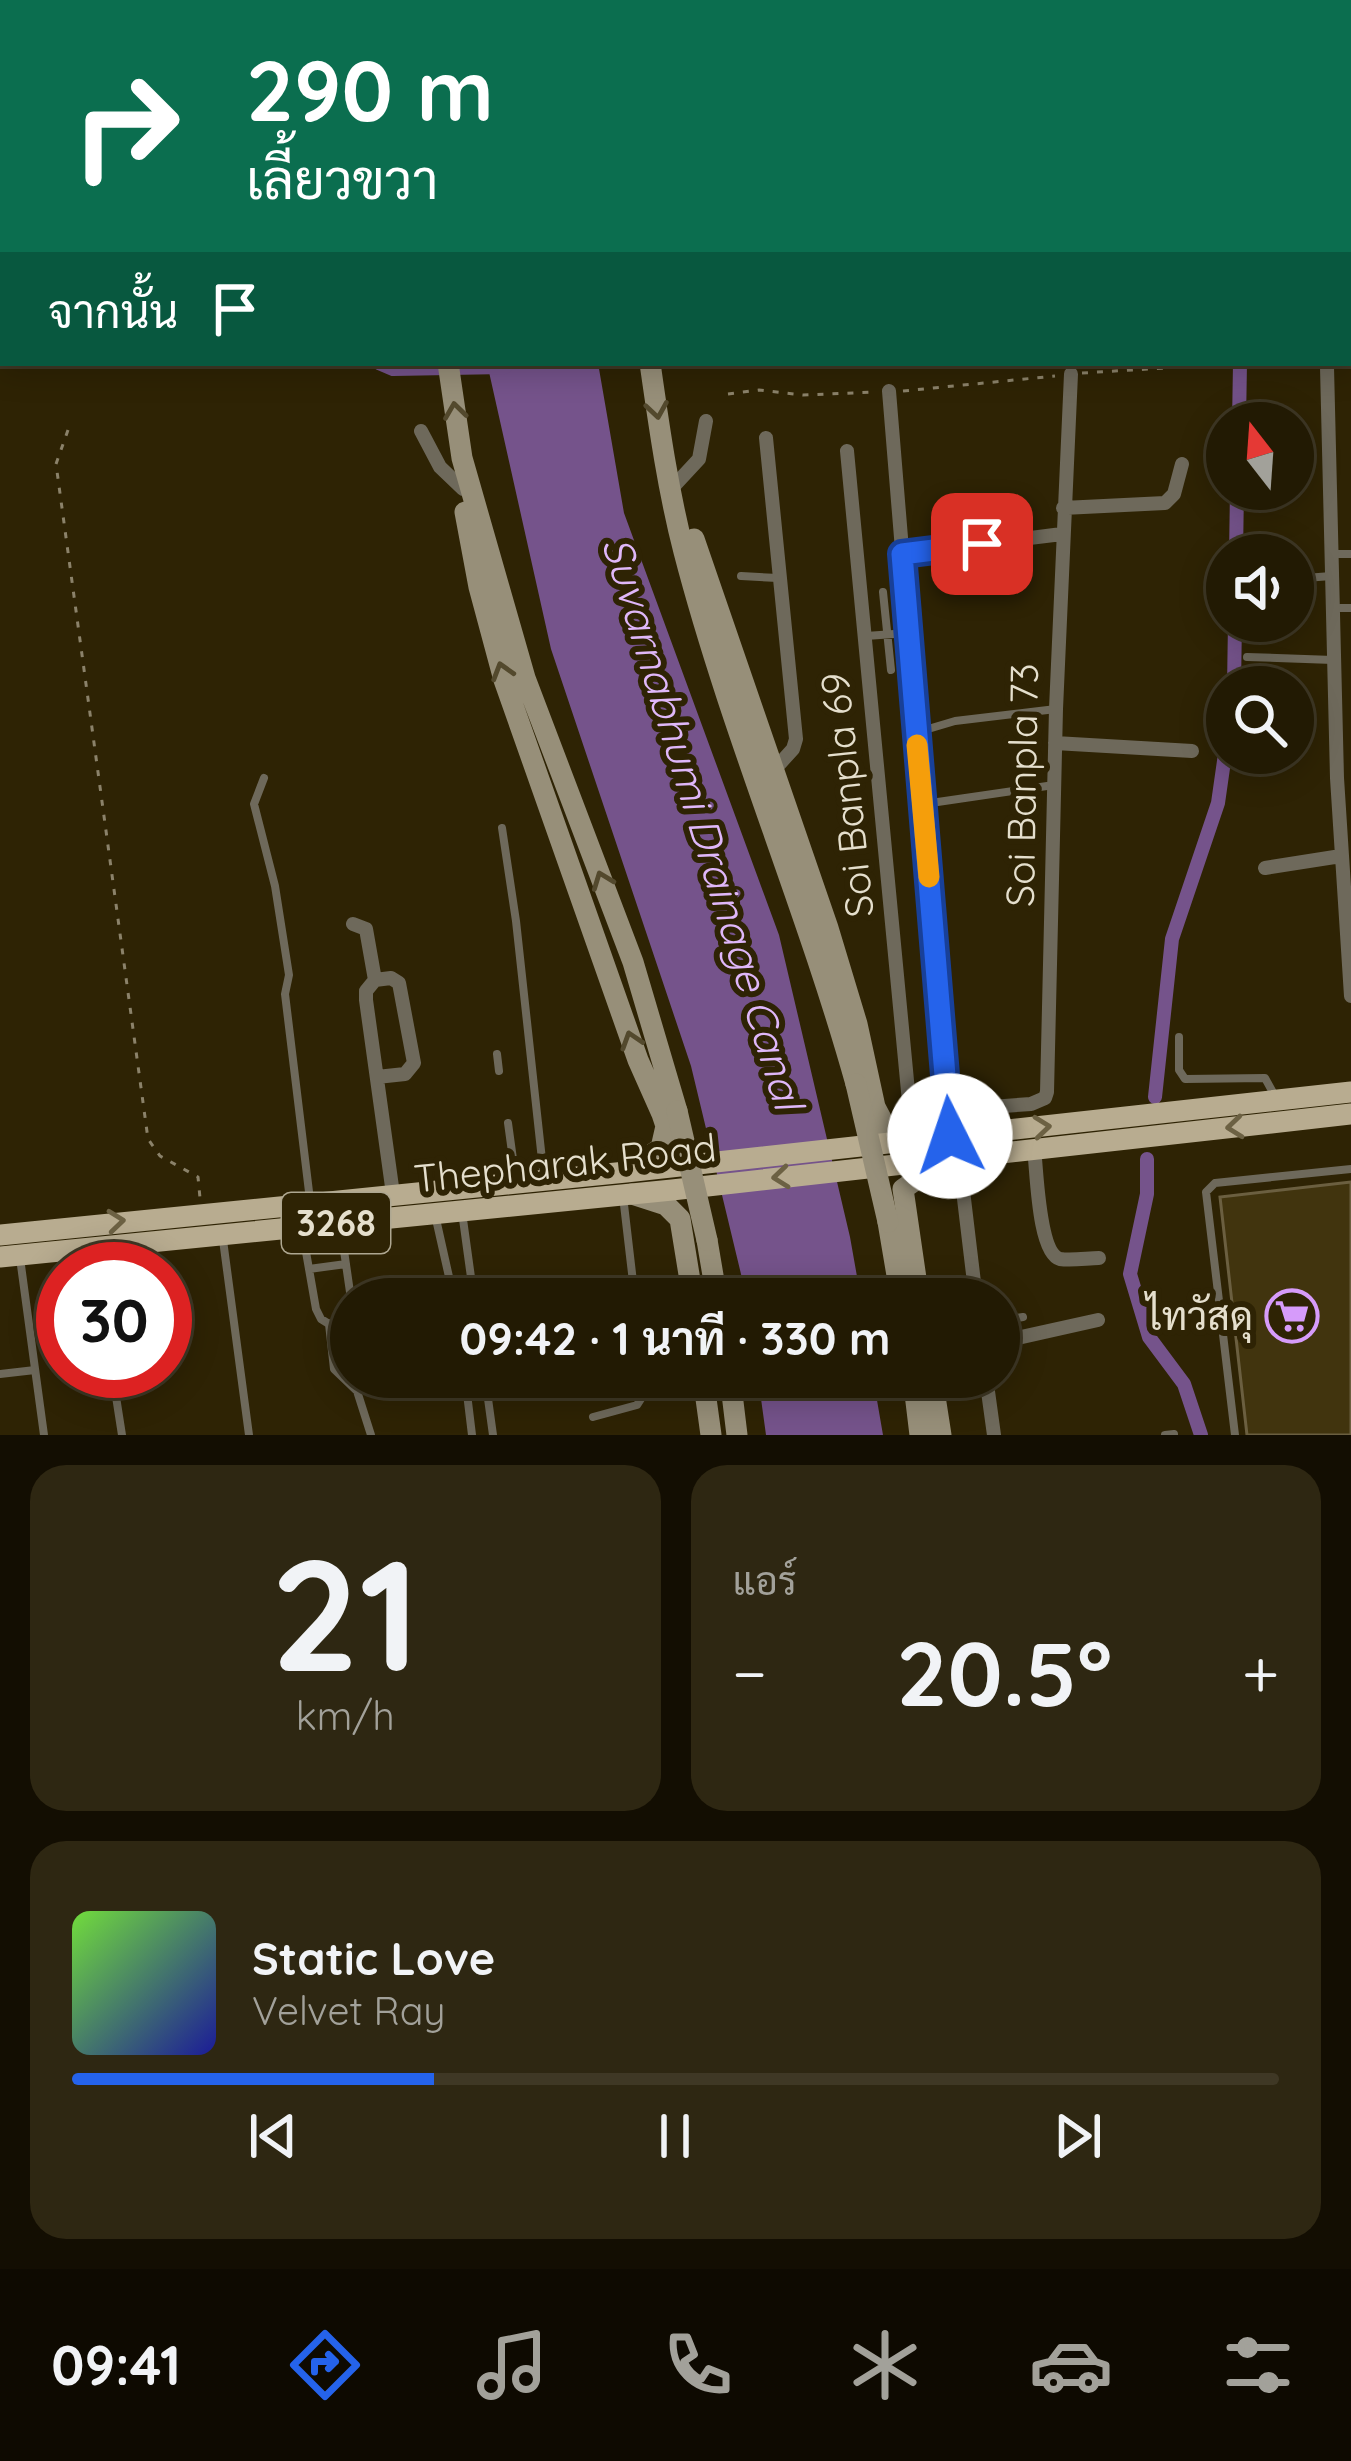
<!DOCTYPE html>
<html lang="th">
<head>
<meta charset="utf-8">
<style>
  :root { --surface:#221a03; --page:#2e2712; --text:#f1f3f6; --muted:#a2a19a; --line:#3f3825; --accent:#2563eb }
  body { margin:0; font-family:Quicksand,Sarabun,sans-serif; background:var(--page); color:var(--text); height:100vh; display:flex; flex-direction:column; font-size:45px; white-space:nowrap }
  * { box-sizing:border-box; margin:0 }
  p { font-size:39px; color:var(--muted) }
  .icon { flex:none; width:66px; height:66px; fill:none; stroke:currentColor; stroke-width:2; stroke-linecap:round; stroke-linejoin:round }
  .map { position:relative; height:1435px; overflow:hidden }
  .panel { display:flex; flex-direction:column; gap:30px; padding:30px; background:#130e02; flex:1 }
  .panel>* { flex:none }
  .hud { position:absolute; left:0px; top:0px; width:1353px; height:366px; box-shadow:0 6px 30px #0003,0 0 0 3px var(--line); background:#0b6e4f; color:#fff; overflow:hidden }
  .needle { width:78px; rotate:343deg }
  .controls { position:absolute; left:1206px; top:402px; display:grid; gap:24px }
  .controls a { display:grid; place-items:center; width:108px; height:108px; border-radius:50%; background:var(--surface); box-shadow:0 6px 30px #0003,0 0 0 3px var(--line); font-size:60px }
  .speed { position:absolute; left:36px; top:1242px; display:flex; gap:24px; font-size:60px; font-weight:700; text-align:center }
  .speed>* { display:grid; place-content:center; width:156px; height:156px; border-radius:50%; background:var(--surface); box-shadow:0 6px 30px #0003,0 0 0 3px var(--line); line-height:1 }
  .speed .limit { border:18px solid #d22; background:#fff; color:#111 }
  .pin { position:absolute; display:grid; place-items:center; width:102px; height:102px; color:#fff; margin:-51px; border-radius:24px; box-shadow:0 6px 18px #0006 }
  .me { position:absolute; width:132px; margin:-66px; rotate:356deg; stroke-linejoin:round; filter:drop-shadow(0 0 9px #0008) }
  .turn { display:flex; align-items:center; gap:42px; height:252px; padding:0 48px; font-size:54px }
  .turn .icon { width:156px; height:156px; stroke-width:2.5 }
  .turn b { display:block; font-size:84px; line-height:102px }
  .then { display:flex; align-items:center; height:114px; padding:0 48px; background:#0003; gap:24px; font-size:45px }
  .big { font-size:90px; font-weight:700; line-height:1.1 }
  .panel .tile { flex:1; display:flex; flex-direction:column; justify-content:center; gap:18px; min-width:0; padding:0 42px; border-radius:36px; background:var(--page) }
  .panel .dial { align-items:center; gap:0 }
  .dial b { font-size:156px; line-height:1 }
  .song { display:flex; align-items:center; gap:36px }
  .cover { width:144px; height:144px; border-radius:18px; background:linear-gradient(135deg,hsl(100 70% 55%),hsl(240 70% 35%)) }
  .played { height:12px; border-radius:6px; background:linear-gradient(90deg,var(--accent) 30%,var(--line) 30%) }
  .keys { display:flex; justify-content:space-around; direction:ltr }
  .heat { display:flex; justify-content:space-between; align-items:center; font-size:66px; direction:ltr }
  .panel .tiles { flex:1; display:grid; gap:30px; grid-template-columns:1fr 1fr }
  .tile:last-child { grid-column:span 2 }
  .trip { position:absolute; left:330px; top:1278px; width:690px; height:120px; border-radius:60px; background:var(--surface); box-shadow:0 6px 30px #0003,0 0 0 3px var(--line); font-weight:700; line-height:120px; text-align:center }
  .tab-bar { display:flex; height:192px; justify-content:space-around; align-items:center; background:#0e0a01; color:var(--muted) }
  .tab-bar .icon { width:84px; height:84px }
  .tab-bar .on { color:var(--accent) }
  .tab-bar b { font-size:54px; color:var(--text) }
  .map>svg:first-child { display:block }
  .water { fill:#75538b }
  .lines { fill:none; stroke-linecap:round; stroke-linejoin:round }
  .canal { stroke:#75538b; stroke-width:14 }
  .river { stroke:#75538b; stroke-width:24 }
  .building { fill:#41340e; stroke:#6b5f40; stroke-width:3 }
  .path { stroke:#8b826a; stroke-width:3; stroke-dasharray:6 9; stroke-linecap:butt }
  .service { stroke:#6e695b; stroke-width:8 }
  .minor { stroke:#6e695b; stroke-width:14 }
  .secondary { stroke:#978f79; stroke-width:21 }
  .primary { stroke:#b8ac90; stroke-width:21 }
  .secondary-bridge { stroke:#978f79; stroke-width:21 }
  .oneway { stroke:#53492d }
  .oneway2 { stroke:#6c6143 }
  .route-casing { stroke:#184099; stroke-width:30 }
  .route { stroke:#2563eb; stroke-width:21 }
  .slow { stroke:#f59e0b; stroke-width:21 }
  .labels { text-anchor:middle; stroke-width:12; stroke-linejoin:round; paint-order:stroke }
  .shield { fill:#2e2304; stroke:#aea791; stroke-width:3 }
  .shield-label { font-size:36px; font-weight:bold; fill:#e5dfcd }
  .street-label { font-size:39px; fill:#e5dfcd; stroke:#2e2304 }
  .poi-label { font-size:39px; fill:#e5dfcd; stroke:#2e2304; text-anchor:end }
  .water-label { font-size:42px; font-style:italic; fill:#dfb7f9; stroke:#2e2304 }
</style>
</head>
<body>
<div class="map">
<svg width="1351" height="1435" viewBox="0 0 1351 1435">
  <rect width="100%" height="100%" fill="#2e2304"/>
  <path class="water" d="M487 363H598L624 513 779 935 850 1237 861 1299H747L691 1066 551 649Z
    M758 1377H873L883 1435H766Z"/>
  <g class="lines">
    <path class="canal" d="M1275 0 1279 3
      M544 3V0
      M1350 42H1351
      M0 205 3 206
      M1350 320H1351
      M379 363 393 369 505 367
      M1239 423 1240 363
      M1236 555 1237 489
      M1234 687 1235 621
      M1155 1097 1172 939 1218 803 1227 740
      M1147 1159V1194L1130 1274 1149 1337 1184 1384 1201 1435"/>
    <path class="river" d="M1351 0V3"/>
  </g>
  <path class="building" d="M1351 1182V1435H1247L1220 1197Z"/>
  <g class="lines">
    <path class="path" d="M1295 0 1299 3
      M1350 27 1351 28
      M0 141H3
      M1340 366H1351
      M1082 373 1215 365 1312 367
      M903 391 1055 376
      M728 394 759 390 803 395 876 392
      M68 430 56 464 148 1139 160 1156 198 1177 200 1198"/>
    <path class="service" d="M485 0V3
      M698 0V3
      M886 0 887 3
      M1204 0 1207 3
      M390 3V0
      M1350 95H1351
      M1350 256 1351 254
      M1350 267H1351
      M1333 554H1351
      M741 576 778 578
      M1293 579 1331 576
      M883 592 891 670
      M1334 608H1351
      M866 636 908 633
      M1247 657 1333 660
      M918 732 955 721 1056 709
      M264 778 254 804 275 886 289 975 285 994 310 1200
      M924 804 1054 785
      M502 828 516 921 544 1178
      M1179 1037V1070L1185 1079 1265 1078 1276 1098
      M497 1054 499 1071
      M508 1123 516 1181
      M623 1196 635 1299
      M462 1212 474 1299
      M436 1219 454 1299
      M340 1223 351 1299
      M302 1229 316 1309 321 1319 329 1324 334 1369 357 1391 371 1435
      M223 1240 249 1435
      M94 1248 97 1269
      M20 1258 44 1435
      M309 1269 346 1264
      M999 1321 1023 1317
      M329 1324 343 1321 351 1312
      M112 1371 122 1435
      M0 1374 35 1370
      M465 1377 472 1435
      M485 1377 493 1435
      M486 1387 537 1377
      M593 1417 637 1405 644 1394 642 1377
      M1165 1435 1174 1434
      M1235 1435 1206 1192 1215 1183 1351 1169"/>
    <path class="minor" d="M1318 0 1321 3
      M38 3V0
      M0 38H3
      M1327 367 1337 778 1351 996
      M889 391 950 1136
      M421 431 440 467 463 489
      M766 438 796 739 793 749 774 770
      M847 451 912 1133
      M673 487 699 459 706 421
      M1063 508 1165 503 1174 494 1182 464
      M902 554 1062 534
      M1055 743 1192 751
      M1265 868 1341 856
      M353 924 366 929 375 980 366 991V1000L393 1194
      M375 980 391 978 399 983 414 1063 405 1074 377 1077
      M948 1110 1031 1104 1045 1098 1047 1092 1056 709 1071 374
      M1034 1149C1037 1170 1038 1253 1060 1259 1072 1261 1088 1258 1099 1258
      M959 1157 976 1299
      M999 1342 1098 1320
      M986 1377 994 1435"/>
    <path class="secondary" d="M433 3V0
      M640 3V0
      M448 363 462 458 525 678 633 962 677 1111
      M650 363C659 426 668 490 684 552 731 733 806 905 856 1084
      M465 512 479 587 504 680 638 1060 662 1114 666 1126 661 1148 627 1171
      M694 539 828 928 857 1024 875 1107 885 1126 924 1135
      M632 1194 666 1205 680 1219 693 1299
      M888 1222 901 1299
      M707 1240 717 1299
      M919 1299 903 1189 947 1158
      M703 1377 711 1435
      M730 1377 737 1435
      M913 1377 920 1435
      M932 1377 941 1435"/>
    <path class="primary" d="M0 1235 626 1172 1351 1092
      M0 1257 672 1190 1351 1114"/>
    <path class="secondary-bridge" d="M856 1084 888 1222
      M677 1111 707 1240"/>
  </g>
  <defs><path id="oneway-chevron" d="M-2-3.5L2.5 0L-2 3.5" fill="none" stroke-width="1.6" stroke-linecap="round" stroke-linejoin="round" transform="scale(3)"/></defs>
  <g class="oneway">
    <use href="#oneway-chevron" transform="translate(657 410) rotate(81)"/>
    <use href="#oneway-chevron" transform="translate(455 411) rotate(-98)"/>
    <use href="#oneway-chevron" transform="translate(502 671) rotate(-107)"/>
    <use href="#oneway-chevron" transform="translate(602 880) rotate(-111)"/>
    <use href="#oneway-chevron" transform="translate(631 1040) rotate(-108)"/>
  </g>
  <g class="oneway2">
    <use href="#oneway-chevron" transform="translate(1042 1127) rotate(-6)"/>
    <use href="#oneway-chevron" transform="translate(1235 1127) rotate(174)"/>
    <use href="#oneway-chevron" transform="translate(781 1177) rotate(174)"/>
    <use href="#oneway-chevron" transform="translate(116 1221) rotate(-6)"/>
  </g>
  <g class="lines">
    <g class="route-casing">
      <path id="route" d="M950 1136 902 554 982 544"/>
    </g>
    <use href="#route" class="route"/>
    <path class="slow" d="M917 745 929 877"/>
  </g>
  <defs>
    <g id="supermarket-ring" transform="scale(2.7)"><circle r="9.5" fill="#2e2304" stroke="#d69bfa" stroke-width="1.5"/><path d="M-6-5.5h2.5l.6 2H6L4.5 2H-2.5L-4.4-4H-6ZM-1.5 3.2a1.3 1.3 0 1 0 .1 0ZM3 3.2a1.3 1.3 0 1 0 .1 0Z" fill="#d69bfa"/></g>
  </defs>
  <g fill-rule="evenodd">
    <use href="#supermarket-ring" x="1292" y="1316"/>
  </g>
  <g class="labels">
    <rect class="shield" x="282" y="1193" width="108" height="60" rx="9"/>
    <g class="shield-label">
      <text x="336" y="1236">3268</text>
    </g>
    <g class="street-label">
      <text transform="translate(1022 785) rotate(-89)" y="14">Soi Banpla 73</text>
      <text transform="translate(847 795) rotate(-96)" y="14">Soi Banpla 69</text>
      <text transform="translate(565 1163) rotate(-6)" y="14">Thepharak Road</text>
    </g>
    <g class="poi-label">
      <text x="1253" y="1330">ไทวัสดุ</text>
    </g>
    <g class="water-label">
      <text transform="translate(703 823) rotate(73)" y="15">Suvarnabhumi Drainage Canal</text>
    </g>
  </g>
</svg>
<div class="controls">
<a><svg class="needle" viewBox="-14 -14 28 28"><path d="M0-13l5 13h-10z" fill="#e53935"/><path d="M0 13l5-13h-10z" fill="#a2a19a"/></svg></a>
<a><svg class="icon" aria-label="sound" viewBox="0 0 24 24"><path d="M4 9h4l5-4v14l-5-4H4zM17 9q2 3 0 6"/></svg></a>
<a><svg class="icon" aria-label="search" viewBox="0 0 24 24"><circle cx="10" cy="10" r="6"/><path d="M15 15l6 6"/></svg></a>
</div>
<div class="speed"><div class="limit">30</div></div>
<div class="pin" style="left:982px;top:544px;background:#d93025"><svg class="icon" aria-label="arrive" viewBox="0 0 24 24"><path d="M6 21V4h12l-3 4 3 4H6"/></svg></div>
<svg class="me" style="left:950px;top:1136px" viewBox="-20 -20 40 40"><circle r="19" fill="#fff"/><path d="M0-13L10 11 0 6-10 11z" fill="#2563eb"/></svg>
<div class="trip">09:42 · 1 นาที · 330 m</div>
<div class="hud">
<div class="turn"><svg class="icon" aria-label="right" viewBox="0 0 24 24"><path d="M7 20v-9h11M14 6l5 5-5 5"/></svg><div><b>290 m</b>เลี้ยวขวา</div></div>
<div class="then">จากนั้น<svg class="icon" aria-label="arrive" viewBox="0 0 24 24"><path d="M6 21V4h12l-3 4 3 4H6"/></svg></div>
</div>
</div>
<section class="panel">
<div class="tiles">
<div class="tile dial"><b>21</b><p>km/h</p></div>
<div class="tile"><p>แอร์</p>
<div class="heat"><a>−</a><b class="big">20.5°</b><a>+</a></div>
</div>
<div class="tile">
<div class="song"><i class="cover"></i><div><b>Static Love</b><p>Velvet Ray</p></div></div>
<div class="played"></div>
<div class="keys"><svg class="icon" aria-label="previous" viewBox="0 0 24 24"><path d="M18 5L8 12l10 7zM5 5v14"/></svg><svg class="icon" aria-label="pause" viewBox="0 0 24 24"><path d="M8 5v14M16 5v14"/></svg><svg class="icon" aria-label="next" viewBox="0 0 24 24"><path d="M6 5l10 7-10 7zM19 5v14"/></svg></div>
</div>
</div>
</section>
<nav class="tab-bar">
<b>09:41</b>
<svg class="icon on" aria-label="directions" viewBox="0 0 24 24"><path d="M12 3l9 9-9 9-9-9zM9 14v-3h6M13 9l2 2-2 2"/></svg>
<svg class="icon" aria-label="music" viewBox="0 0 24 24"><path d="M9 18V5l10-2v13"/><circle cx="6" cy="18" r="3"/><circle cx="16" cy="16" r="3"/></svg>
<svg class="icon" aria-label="phone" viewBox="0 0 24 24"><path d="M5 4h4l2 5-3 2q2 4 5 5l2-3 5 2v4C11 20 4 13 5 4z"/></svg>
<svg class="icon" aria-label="climate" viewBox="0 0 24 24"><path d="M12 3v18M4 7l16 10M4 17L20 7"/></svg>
<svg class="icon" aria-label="car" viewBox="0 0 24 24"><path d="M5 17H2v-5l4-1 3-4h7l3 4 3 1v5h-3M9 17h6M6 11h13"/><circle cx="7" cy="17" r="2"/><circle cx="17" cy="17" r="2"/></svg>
<svg class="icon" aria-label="filters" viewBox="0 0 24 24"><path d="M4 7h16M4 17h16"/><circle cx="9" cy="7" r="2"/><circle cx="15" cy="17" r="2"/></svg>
</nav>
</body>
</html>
